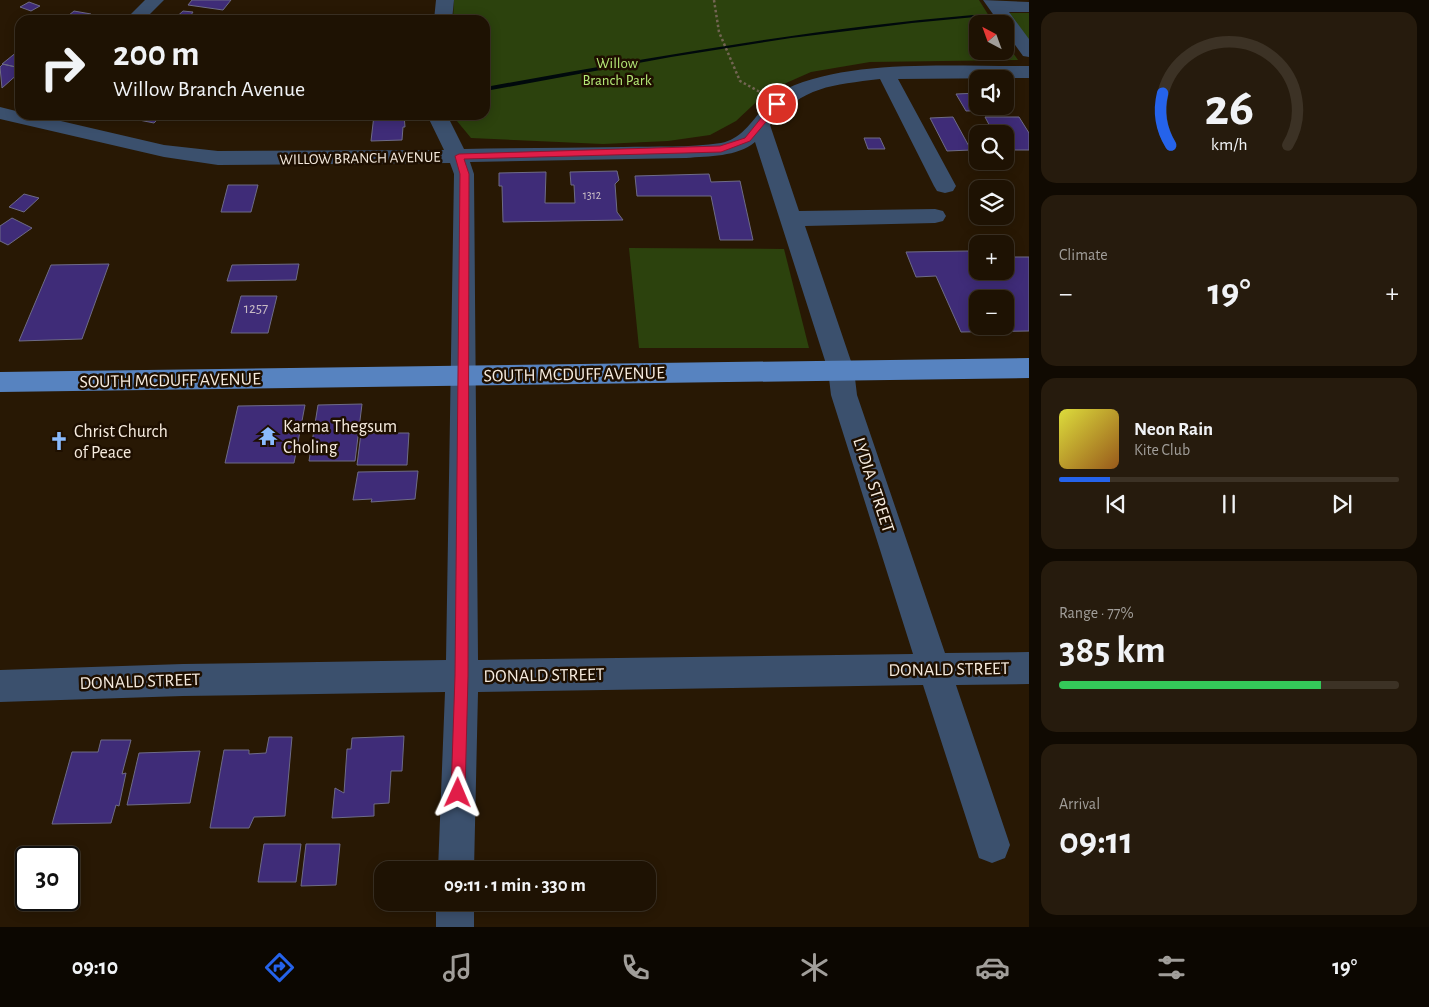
<!DOCTYPE html>
<html lang="en">
<head>
<meta charset="utf-8">
<style>
  :root { --surface:#1e1203; --page:#261b0d; --text:#f1f3f6; --muted:#a19e9a; --line:#3c3225; --accent:#2563eb }
  body { margin:0; font-family:"Alegreya Sans",sans-serif; background:var(--page); color:var(--text); height:100vh; display:flex; flex-direction:column; font-size:19px; white-space:nowrap }
  * { box-sizing:border-box; margin:0 }
  p { font-size:16px; color:var(--muted) }
  .icon { flex:none; width:28px; height:28px; fill:none; stroke:currentColor; stroke-width:2; stroke-linecap:round; stroke-linejoin:round }
  .map { position:relative; flex:1; overflow:hidden }
  .details { display:flex; flex-direction:column; gap:12px; padding:12px; background:#100a02; width:400px }
  .details>* { flex:none }
  .banner { position:absolute; left:15px; top:15px; width:475px; height:105px; border-radius:15px; box-shadow:0 2px 12px #0003,0 0 0 1px var(--line); background:#1e1203; color:var(--text); overflow:hidden }
  .needle { width:32px; rotate:319deg }
  .buttons { position:absolute; left:969px; top:15px; display:grid; gap:10px }
  .buttons a { display:grid; place-items:center; width:45px; height:45px; border-radius:10px; background:var(--surface); box-shadow:0 2px 12px #0003,0 0 0 1px var(--line); font-size:25px }
  .speed { position:absolute; left:15px; top:846px; display:flex; gap:10px; font-size:25px; font-weight:700; text-align:center }
  .speed>* { display:grid; place-content:center; width:65px; height:65px; border-radius:50%; background:var(--surface); box-shadow:0 2px 12px #0003,0 0 0 1px var(--line); line-height:1 }
  .speed .limit { border:2px solid #111; border-radius:8px; background:#fff; color:#111 }
  .pin { position:absolute; display:grid; place-items:center; width:42px; height:42px; color:#fff; margin:-21px; border:2px solid #fff; border-radius:50%; box-shadow:0 1px 5px #0007 }
  .me { position:absolute; width:55px; margin:-28px; rotate:1deg; stroke-linejoin:round; filter:drop-shadow(0 0 4px #0008) }
  .turn { display:flex; align-items:center; gap:18px; height:105px; padding:0 15px; font-size:22px }
  .turn .icon { width:65px; height:65px; stroke-width:2.5 }
  .turn b { display:block; font-size:35px; line-height:42px }
  .big { font-size:38px; font-weight:700; line-height:1.1 }
  .details .card { flex:1; display:flex; flex-direction:column; justify-content:center; gap:8px; min-width:0; padding:0 18px; border-radius:15px; background:var(--page) }
  .details .dial { align-items:center; gap:0 }
  .dial svg { height:130px; overflow:visible; fill:none; stroke:var(--line); stroke-width:7; stroke-linecap:round; text-anchor:middle }
  .dial text { fill:var(--text); stroke:none }
  .song { display:flex; align-items:center; gap:15px }
  .cover { width:60px; height:60px; border-radius:8px; background:linear-gradient(135deg,hsl(60 70% 55%),hsl(30 70% 35%)) }
  .played { height:5px; border-radius:2px; background:linear-gradient(90deg,var(--accent) 15%,var(--line) 15%) }
  .keys { display:flex; justify-content:space-around; direction:ltr }
  .heat { display:flex; justify-content:space-between; align-items:center; font-size:28px; direction:ltr }
  .charge { height:8px; border-radius:4px; background:linear-gradient(90deg,#34c759 77%,var(--line) 0) }
  .trip { position:absolute; left:374px; top:861px; width:282px; height:50px; border-radius:15px; background:var(--surface); box-shadow:0 2px 12px #0003,0 0 0 1px var(--line); font-weight:700; line-height:50px; text-align:center }
  .menu { display:flex; height:80px; justify-content:space-around; align-items:center; background:#0c0701; color:var(--muted) }
  .menu .icon { width:35px; height:35px }
  .menu .active { color:var(--accent) }
  .menu b { font-size:22px; color:var(--text) }
  main { display:flex; flex:1; min-height:0 }
  .map>svg:first-child { display:block }
  .green { fill:#2c420d }
  .lines { fill:none; stroke-linecap:round; stroke-linejoin:round }
  .stream { fill:#00090c; fill-rule:evenodd }
  .building { fill:#3f2c78; stroke:#6e6b86; fill-rule:evenodd }
  .path { stroke:#736553; stroke-width:2.5; stroke-dasharray:2.5 2.5; stroke-linecap:butt }
  .minor { fill:#3b506d; fill-rule:evenodd }
  .major { fill:#5783c0; fill-rule:evenodd }
  .route { fill:#e11d48; stroke:#92132f }
  .labels { text-anchor:middle; stroke-width:5; stroke-linejoin:round; paint-order:stroke }
  .far-number-label { font-size:12px; fill:#c8bbc4 }
  .far-park-label { font-size:15px; fill:#b5e976; stroke:#1e0f00 }
  .far-street-label { font-size:15px; fill:#f6ebde; stroke:#1e0f00 }
  .number-label { font-size:15px; fill:#c8bbc4 }
  .street-label { font-size:18px; fill:#f6ebde; stroke:#1e0f00 }
  .poi-label { font-size:18px; fill:#f6ebde; stroke:#1e0f00; text-anchor:start }
</style>
</head>
<body>
<main>
<div class="map">
<svg width="1029" height="927" viewBox="0 0 1029 927">
  <rect width="100%" height="100%" fill="#281804"/>
  <path class="green" d="M454 0H979L994 24H978V51H1005V41L1018 60 870 62 811 72 768 91 736 121 710 135 668 141 603 144 471 138 452 115H485V20H453Z
    M1009 13H1029V40Z
    M629 248 784 249 809 348H639Z"/>
  <g class="lines">
    <path class="stream" d="M973 15H975V17L912 23 791 38 671 57 491 90 488 88 491 86C652 57 810 29 973 15Z"/>
  </g>
  <path class="building" d="M192 0H231L223 10 188 5Z
    M29 2 40 6 31 11 20 7Z
    M74 11 91 14 89 16 107 18 105 20H63Z
    M183 11 193 12 191 15 215 18 173 20Z
    M18 51H20V64L16 67 2 64Z
    M3 64 20 68V72L2 88 0 67Z
    M978 93V106H1005L1008 110 966 111 956 94Z
    M126 115H162L154 123 124 117Z
    M374 115H404L405 127H403L402 140 371 141Z
    M953 117 971 150 947 151 930 118Z
    M985 117H1019L1029 133V150H1005V134H994Z
    M864 138H880L885 149H868Z
    M617 171 619 180 615 184 617 212 623 220 503 222 502 186H499V173L546 172 545 203H575L574 185H571L570 172Z
    M709 174 711 182 740 181 753 240H720L711 196H637L635 176Z
    M228 185H258L251 212H221Z
    M24 194 39 198 24 212 9 207Z
    M12 218 32 228 8 245 0 241V226Z
    M968 251 972 258H978V271H1005V257H1029V331L961 332 936 276 916 277 906 252ZM978 299H1005V326H978Z
    M109 264 82 339 19 341 51 265Z
    M299 264 296 280 227 281 232 265Z
    M241 296H277L268 333H231Z
    M362 404 355 461H309L318 405Z
    M305 405 294 463H225L238 406Z
    M361 433H409L407 465H357Z
    M418 471 415 499 371 502 372 499 353 500 358 472Z
    M404 736 402 771H391L389 803 374 804V816L332 818 335 788 344 793 347 749H351L352 738Z
    M269 737H292L285 816 254 817 249 828H210L224 750H249V754L266 753Z
    M101 740H131L122 774 126 773 119 806 116 805 111 823 52 824 72 752H98Z
    M200 751 190 803 127 805 139 753Z
    M264 844H301L296 882H258Z
    M306 844H340L336 885 301 886Z"/>
  <g class="lines">
    <path class="path" d="M714 0 719 32 740 81 760 92"/>
    <path class="minor" d="M145 0H164L144 20H125Z
      M436 0H454L452 20H434Z
      M983 0 1029 2V12H1009L1029 39V57L1023 56 1005 31V24H1000Z
      M1029 66V78L898 79 956 186 953 191 945 193 937 191 934 186 880 79C832 85 803 86 770 125L799 211 935 209 943 211 946 216 943 221 935 223 805 226 854 370 857 395 945 653 1029 652V684L956 685 1010 845 1005 858 992 863 979 858 923 685 478 692 474 870H438L445 692 183 696 0 702V670L183 664 446 660 454 174 450 163 218 165 164 157 0 119V107L20 112V115H35L164 145 218 151 444 150 427 115H447L464 149C517 148 570 148 623 147 655 146 689 148 721 143 750 138 760 101 786 89 852 58 957 67 1029 66ZM755 142 828 370 831 395 913 654 478 660 474 174 470 162 686 158C709 156 737 157 755 142Z
      M436 902H474V927H436Z"/>
    <path class="major" d="M1029 358V378L0 392V372Z"/>
  </g>
  <path class="route" d="M774 102 781 104 750 141 721 152 464 159 469 174 468 676 465 793 463 798 458 800 453 798 451 793 455 676 460 174 455 156 459 154 720 146 745 138Z"/>
  <defs>
    <g id="temple-bare" transform="scale(1.5)"><path d="M0-6L5-2H3V0L6.5 2.5H4V6H1.5V3h-3V6H-4V2.5H-6.5L-3 0V-2H-5Z" fill="#8abafc" stroke="#1e0f00" stroke-width="2.5" paint-order="stroke"/></g>
    <g id="church-bare" transform="scale(1.5)"><path d="M-1.2-6h2.4v3.5h3.3v2.4h-3.3V6h-2.4V-.1h-3.3v-2.4h3.3Z" fill="#8abafc" stroke="#1e0f00" stroke-width="2.5" paint-order="stroke"/></g>
  </defs>
  <g fill-rule="evenodd">
    <use href="#temple-bare" x="268" y="436"/>
    <use href="#church-bare" x="59" y="441"/>
  </g>
  <g class="labels">
    <g class="far-number-label">
      <text x="592" y="199">1312</text>
    </g>
    <g class="far-park-label">
      <text x="617" y="68">Willow<tspan x="617" dy="17">Branch Park</tspan></text>
    </g>
    <g class="far-street-label">
      <text transform="translate(360 158) rotate(-1)" y="5">WILLOW BRANCH AVENUE</text>
    </g>
    <g class="number-label">
      <text x="256" y="313">1257</text>
    </g>
    <g class="street-label">
      <text transform="translate(574 374) rotate(-1)" y="6">SOUTH MCDUFF AVENUE</text>
      <text transform="translate(170 380) rotate(-1)" y="6">SOUTH MCDUFF AVENUE</text>
      <text transform="translate(874 485) rotate(72)" y="6">LYDIA STREET</text>
      <text transform="translate(949 669) rotate(-1)" y="6">DONALD STREET</text>
      <text transform="translate(544 675) rotate(-1)" y="6">DONALD STREET</text>
      <text transform="translate(140 681) rotate(-2)" y="6">DONALD STREET</text>
    </g>
    <g class="poi-label">
      <text x="283" y="432">Karma Thegsum<tspan x="283" dy="21">Choling</tspan></text>
      <text x="74" y="437">Christ Church<tspan x="74" dy="21">of Peace</tspan></text>
    </g>
  </g>
</svg>
<div class="buttons">
<a><svg class="needle" viewBox="-14 -14 28 28"><path d="M0-13l5 13h-10z" fill="#e53935"/><path d="M0 13l5-13h-10z" fill="#a19e9a"/></svg></a>
<a><svg class="icon" aria-label="sound" viewBox="0 0 24 24"><path d="M4 9h4l5-4v14l-5-4H4zM17 9q2 3 0 6"/></svg></a>
<a><svg class="icon" aria-label="search" viewBox="0 0 24 24"><circle cx="10" cy="10" r="6"/><path d="M15 15l6 6"/></svg></a>
<a><svg class="icon" aria-label="layers" viewBox="0 0 24 24"><path d="M12 4l9 5-9 5-9-5zM3 14l9 5 9-5"/></svg></a>
<a>+</a>
<a>−</a>
</div>
<div class="speed"><div class="limit">30</div></div>
<div class="pin" style="left:777px;top:104px;background:#d93025"><svg class="icon" aria-label="arrive" viewBox="0 0 24 24"><path d="M6 21V4h12l-3 4 3 4H6"/></svg></div>
<svg class="me" style="left:458px;top:793px" viewBox="-20 -20 40 40"><path d="M0-17L14 15 0 8-14 15z" fill="#e11d48" stroke="#fff" stroke-width="4"/></svg>
<div class="trip">09:11 · 1 min · 330 m</div>
<div class="banner">
<div class="turn"><svg class="icon" aria-label="right" viewBox="0 0 24 24"><path d="M7 20v-9h11M14 6l5 5-5 5"/></svg><div><b>200 m</b>Willow Branch Avenue</div></div>
</div>
</div>
<section class="details">
<div class="card dial"><svg viewBox="0 0 100 80">
<path d="M14 69A42 42 0 1 1 86 69"/>
<path d="M14 69A42 42 0 0 1 9 37" stroke="#2563eb"/>
<text x="50" y="56" font-size="32" font-weight="700">26</text>
<text x="50" y="72" font-size="11">km/h</text>
</svg></div>
<div class="card"><p>Climate</p>
<div class="heat"><a>−</a><b class="big">19°</b><a>+</a></div>
</div>
<div class="card">
<div class="song"><i class="cover"></i><div><b>Neon Rain</b><p>Kite Club</p></div></div>
<div class="played"></div>
<div class="keys"><svg class="icon" aria-label="previous" viewBox="0 0 24 24"><path d="M18 5L8 12l10 7zM5 5v14"/></svg><svg class="icon" aria-label="pause" viewBox="0 0 24 24"><path d="M8 5v14M16 5v14"/></svg><svg class="icon" aria-label="next" viewBox="0 0 24 24"><path d="M6 5l10 7-10 7zM19 5v14"/></svg></div>
</div>
<div class="card"><p>Range · 77%</p><b class="big">385 km</b><div class="charge"></div></div>
<div class="card"><p>Arrival</p><b class="big">09:11</b></div>
</section>
</main>
<nav class="menu">
<b>09:10</b>
<svg class="icon active" aria-label="directions" viewBox="0 0 24 24"><path d="M12 3l9 9-9 9-9-9zM9 14v-3h6M13 9l2 2-2 2"/></svg>
<svg class="icon" aria-label="music" viewBox="0 0 24 24"><path d="M9 18V5l10-2v13"/><circle cx="6" cy="18" r="3"/><circle cx="16" cy="16" r="3"/></svg>
<svg class="icon" aria-label="phone" viewBox="0 0 24 24"><path d="M5 4h4l2 5-3 2q2 4 5 5l2-3 5 2v4C11 20 4 13 5 4z"/></svg>
<svg class="icon" aria-label="climate" viewBox="0 0 24 24"><path d="M12 3v18M4 7l16 10M4 17L20 7"/></svg>
<svg class="icon" aria-label="car" viewBox="0 0 24 24"><path d="M5 17H2v-5l4-1 3-4h7l3 4 3 1v5h-3M9 17h6M6 11h13"/><circle cx="7" cy="17" r="2"/><circle cx="17" cy="17" r="2"/></svg>
<svg class="icon" aria-label="filters" viewBox="0 0 24 24"><path d="M4 7h16M4 17h16"/><circle cx="9" cy="7" r="2"/><circle cx="15" cy="17" r="2"/></svg>
<b>19°</b>
</nav>
</body>
</html>
